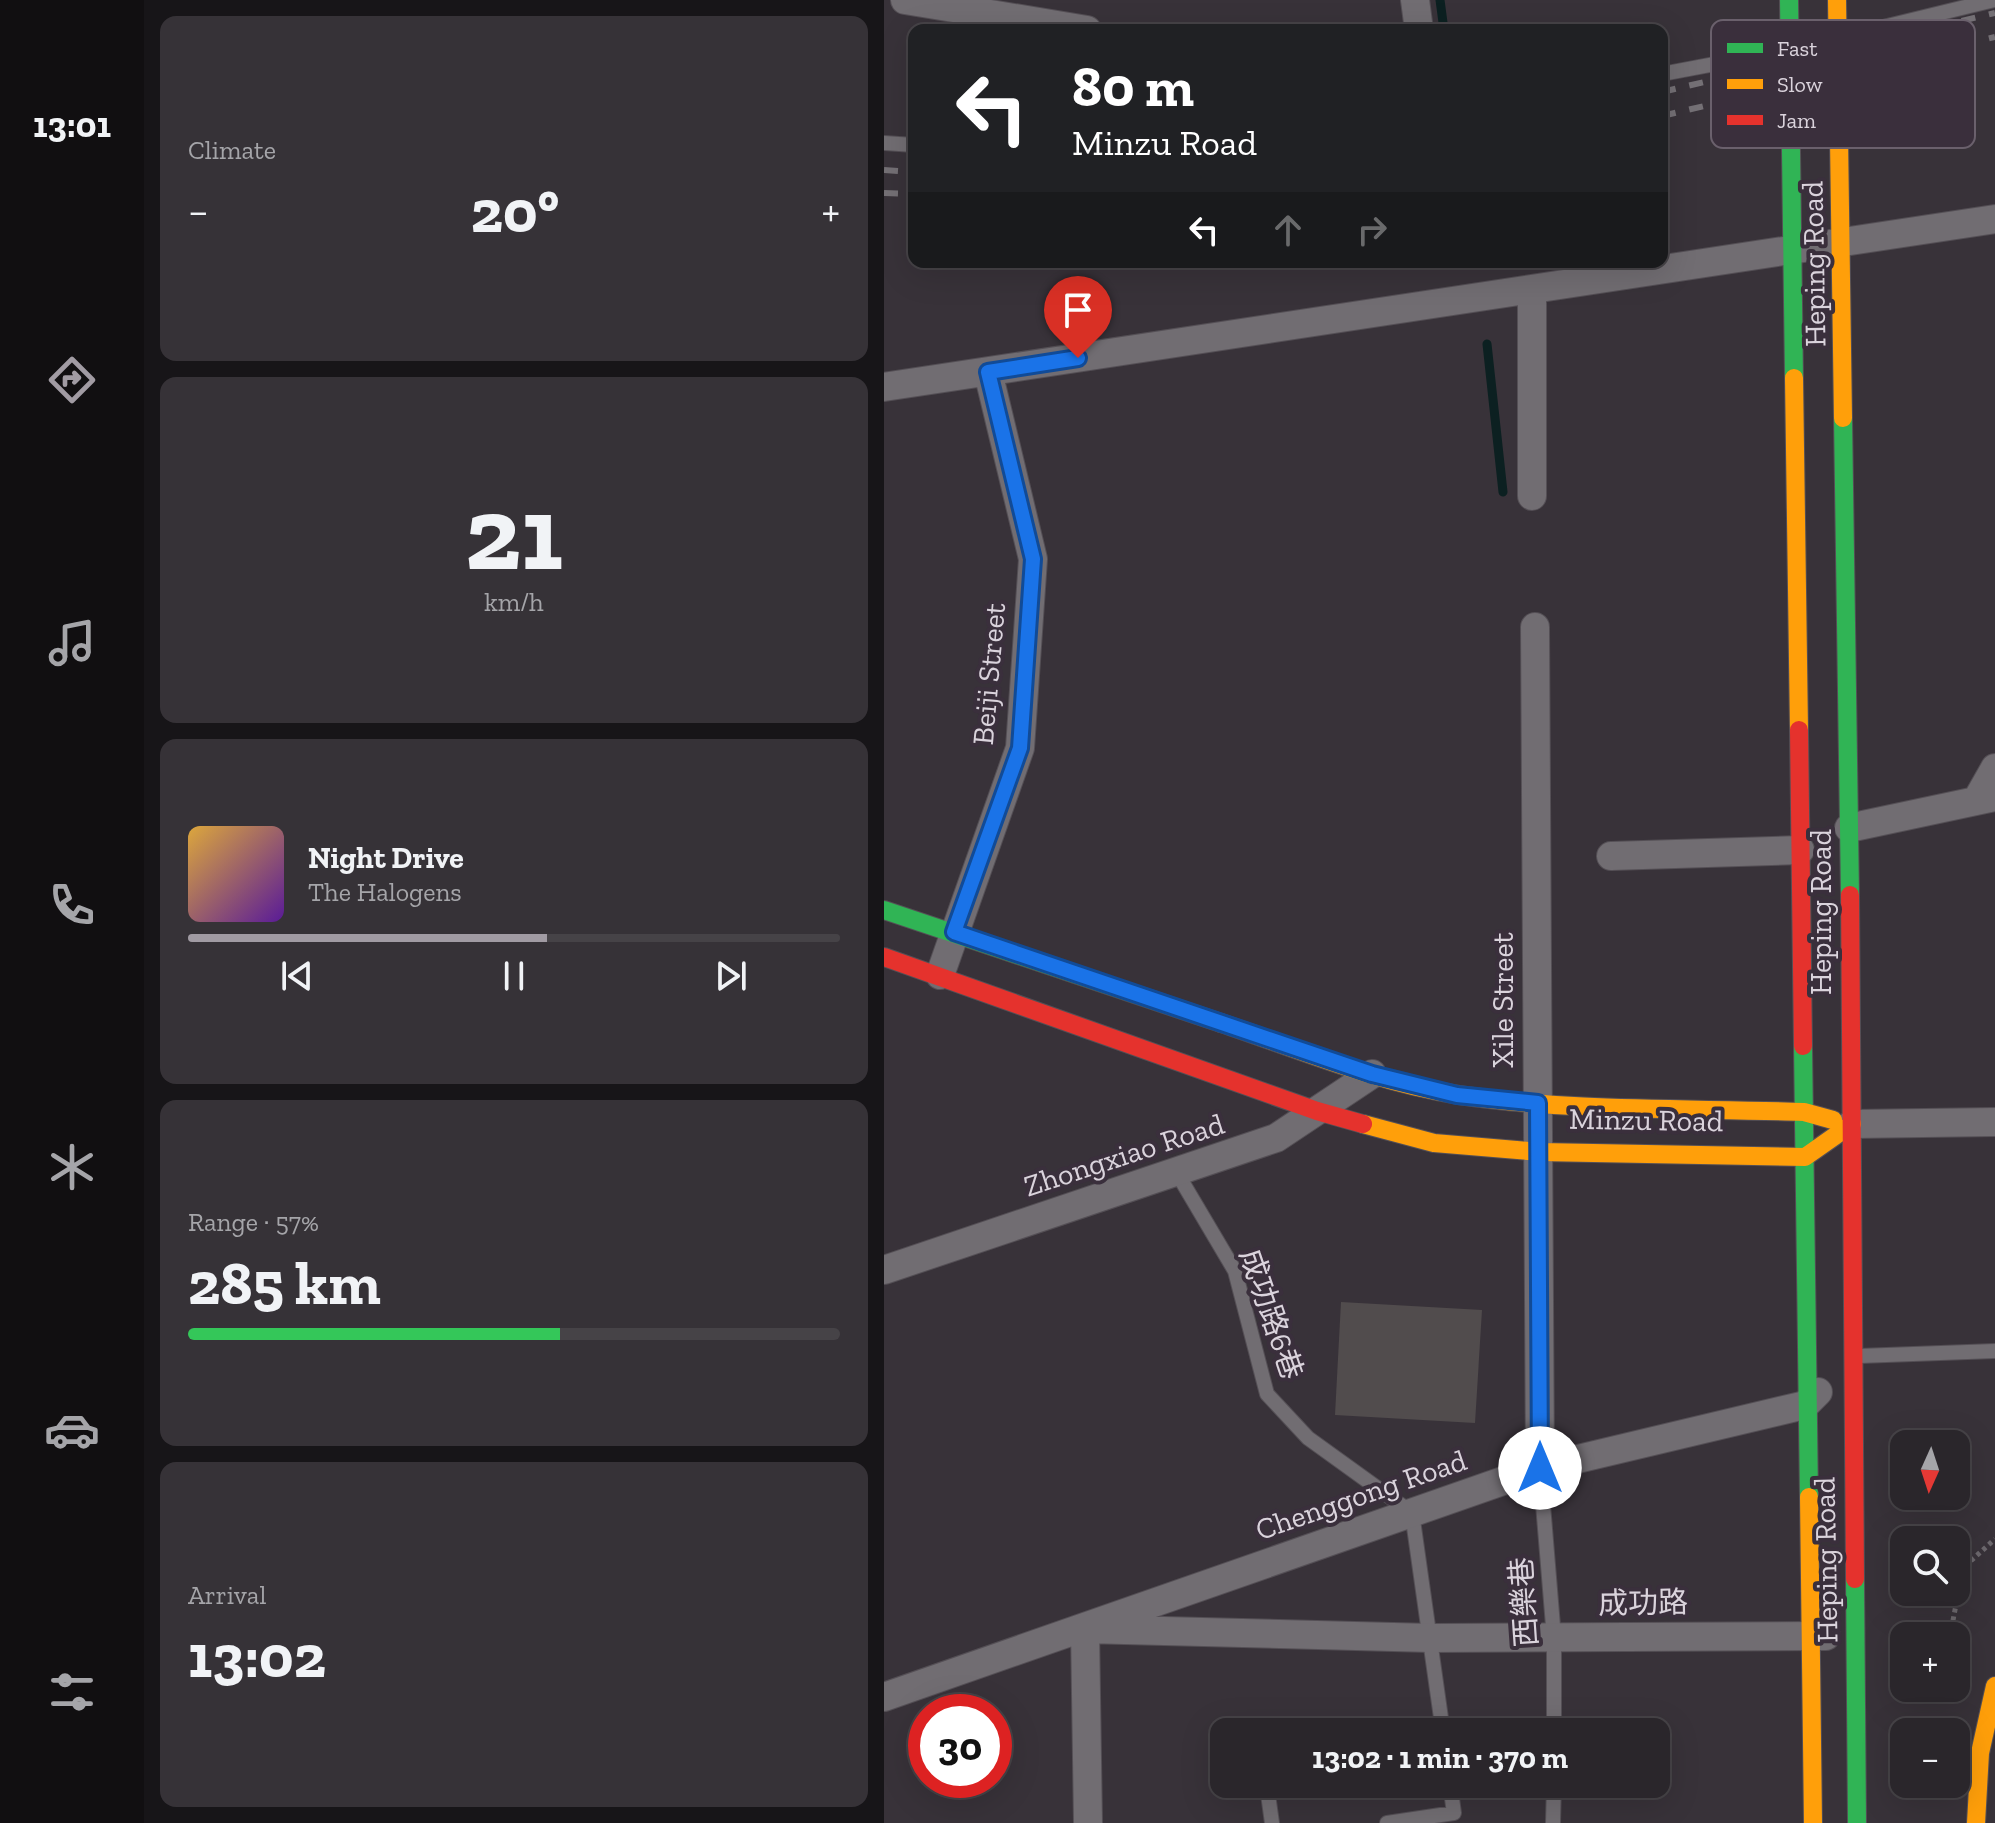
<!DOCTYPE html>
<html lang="en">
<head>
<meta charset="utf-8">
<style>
  :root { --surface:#2a262b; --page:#363237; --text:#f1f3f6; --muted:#a5a5a9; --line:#464347; --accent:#a19ba3 }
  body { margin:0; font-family:"Zilla Slab","Noto Sans TC",serif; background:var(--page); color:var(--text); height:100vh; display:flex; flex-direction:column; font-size:30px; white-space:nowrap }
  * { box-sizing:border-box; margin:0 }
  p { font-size:26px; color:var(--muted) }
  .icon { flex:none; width:44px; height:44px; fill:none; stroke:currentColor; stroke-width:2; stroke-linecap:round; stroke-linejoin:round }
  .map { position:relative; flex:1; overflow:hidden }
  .drawer { display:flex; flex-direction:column; gap:16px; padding:16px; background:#171518; width:740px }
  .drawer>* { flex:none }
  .banner { position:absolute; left:24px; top:24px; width:760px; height:244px; border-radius:16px; box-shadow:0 8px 32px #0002,0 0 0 2px var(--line); background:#202124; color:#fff; overflow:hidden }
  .needle { width:52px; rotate:183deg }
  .tools { position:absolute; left:1006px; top:1430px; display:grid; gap:16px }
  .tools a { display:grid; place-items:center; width:80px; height:80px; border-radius:16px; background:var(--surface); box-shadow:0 8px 32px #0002,0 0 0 2px var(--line); font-size:40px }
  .speed { position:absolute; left:24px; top:1694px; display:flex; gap:16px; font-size:40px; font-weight:700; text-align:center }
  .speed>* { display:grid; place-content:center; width:104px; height:104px; border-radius:50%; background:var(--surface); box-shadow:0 8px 32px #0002,0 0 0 2px var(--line); line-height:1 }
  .speed .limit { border:12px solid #d22; background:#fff; color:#111 }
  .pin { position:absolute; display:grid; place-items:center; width:68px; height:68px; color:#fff; margin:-82px -34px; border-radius:50% 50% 50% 0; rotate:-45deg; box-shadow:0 0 8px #0007 }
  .pin .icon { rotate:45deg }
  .me { position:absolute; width:88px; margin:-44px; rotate:0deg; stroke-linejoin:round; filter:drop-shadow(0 0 6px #0008) }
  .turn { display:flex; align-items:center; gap:28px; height:168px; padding:0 32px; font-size:36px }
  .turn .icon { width:104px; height:104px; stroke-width:2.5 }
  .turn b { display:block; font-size:56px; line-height:68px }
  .lanes { display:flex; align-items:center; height:76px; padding:0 32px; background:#0003; justify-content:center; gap:40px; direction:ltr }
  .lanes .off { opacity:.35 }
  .big { font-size:60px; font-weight:700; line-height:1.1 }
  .drawer .card { flex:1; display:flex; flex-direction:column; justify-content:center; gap:12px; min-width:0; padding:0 28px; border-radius:16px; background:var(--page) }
  .drawer .dial { align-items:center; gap:0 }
  .dial b { font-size:104px; line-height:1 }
  .song { display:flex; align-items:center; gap:24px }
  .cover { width:96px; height:96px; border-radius:12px; background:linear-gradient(135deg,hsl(40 70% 55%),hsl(270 70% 35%)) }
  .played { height:8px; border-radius:4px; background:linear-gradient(90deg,var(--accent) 55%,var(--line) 55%) }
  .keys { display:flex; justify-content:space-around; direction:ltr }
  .heat { display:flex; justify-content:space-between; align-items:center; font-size:44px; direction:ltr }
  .charge { height:12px; border-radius:6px; background:linear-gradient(90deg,#34c759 57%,var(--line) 0) }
  .trip { position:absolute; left:326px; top:1718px; width:460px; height:80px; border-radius:16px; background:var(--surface); box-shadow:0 8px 32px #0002,0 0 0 2px var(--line); font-weight:700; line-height:80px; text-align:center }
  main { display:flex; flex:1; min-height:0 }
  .tab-bar { display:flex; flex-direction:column; width:144px; justify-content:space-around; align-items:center; background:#110f11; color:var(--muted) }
  .tab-bar .icon { width:56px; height:56px }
  .tab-bar .active { color:var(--accent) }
  .tab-bar b { font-size:36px; color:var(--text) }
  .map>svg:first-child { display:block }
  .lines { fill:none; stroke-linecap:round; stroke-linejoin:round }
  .stream { stroke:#0c2021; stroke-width:9 }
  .building { fill:#514c4d }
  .lane-casing { stroke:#544f55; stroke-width:16 }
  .street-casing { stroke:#544f55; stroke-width:30 }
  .fast-casing { stroke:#544f55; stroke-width:20 }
  .slow-casing { stroke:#544f55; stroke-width:20 }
  .jam-casing { stroke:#544f55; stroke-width:20 }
  .path { stroke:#6c686d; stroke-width:5; stroke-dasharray:4 4; stroke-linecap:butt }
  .lane { stroke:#716d72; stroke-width:14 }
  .street { stroke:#716d72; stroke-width:28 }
  .fast { stroke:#30b455; stroke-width:18 }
  .slow { stroke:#ff9f0a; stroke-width:18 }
  .jam { stroke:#e5322d; stroke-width:18 }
  .rail { stroke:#747075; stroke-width:6; stroke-dasharray:14 14; stroke-linecap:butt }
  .route-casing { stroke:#114b97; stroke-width:20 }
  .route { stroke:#1a73e8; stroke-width:14 }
  .labels { text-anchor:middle; stroke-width:8; stroke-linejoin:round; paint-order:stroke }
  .street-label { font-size:30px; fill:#dad3dc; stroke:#3a2f3c }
  .key { fill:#3a2f3c; stroke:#6a606c; stroke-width:2 }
  .key-label { font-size:22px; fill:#dad3dc }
</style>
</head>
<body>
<main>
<nav class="tab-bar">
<b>13:01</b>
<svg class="icon active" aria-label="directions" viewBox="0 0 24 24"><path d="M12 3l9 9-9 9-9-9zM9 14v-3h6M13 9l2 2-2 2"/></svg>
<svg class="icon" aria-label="music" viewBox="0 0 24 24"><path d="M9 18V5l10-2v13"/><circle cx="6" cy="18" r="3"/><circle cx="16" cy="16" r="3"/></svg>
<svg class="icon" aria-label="phone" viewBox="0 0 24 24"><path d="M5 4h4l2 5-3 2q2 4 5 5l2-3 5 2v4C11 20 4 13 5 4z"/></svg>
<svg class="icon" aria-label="climate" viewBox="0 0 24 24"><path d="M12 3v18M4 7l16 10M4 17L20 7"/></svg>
<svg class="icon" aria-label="car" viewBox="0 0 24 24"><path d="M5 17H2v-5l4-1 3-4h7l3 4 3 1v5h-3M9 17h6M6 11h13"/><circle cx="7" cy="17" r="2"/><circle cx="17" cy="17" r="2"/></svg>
<svg class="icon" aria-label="filters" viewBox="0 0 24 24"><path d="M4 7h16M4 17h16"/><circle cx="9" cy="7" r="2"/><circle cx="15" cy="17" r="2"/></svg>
</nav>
<section class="drawer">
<div class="card"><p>Climate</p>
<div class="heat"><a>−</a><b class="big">20°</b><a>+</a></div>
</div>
<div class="card dial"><b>21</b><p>km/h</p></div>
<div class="card">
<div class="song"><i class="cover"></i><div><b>Night Drive</b><p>The Halogens</p></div></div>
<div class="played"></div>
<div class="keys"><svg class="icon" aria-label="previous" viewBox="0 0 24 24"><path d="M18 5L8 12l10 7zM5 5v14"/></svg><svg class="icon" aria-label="pause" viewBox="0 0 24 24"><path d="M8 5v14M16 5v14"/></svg><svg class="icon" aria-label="next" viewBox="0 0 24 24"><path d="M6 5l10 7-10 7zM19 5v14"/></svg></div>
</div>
<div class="card"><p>Range · 57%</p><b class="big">285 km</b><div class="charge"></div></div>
<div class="card"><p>Arrival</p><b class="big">13:02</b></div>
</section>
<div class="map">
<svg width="1111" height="1823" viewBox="0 0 1111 1823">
  <rect width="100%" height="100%" fill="#383239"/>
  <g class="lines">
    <path class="stream" d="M556 0 560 30
      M603 344 619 492"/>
  </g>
  <path class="building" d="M457 1302 598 1310 591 1423 451 1415Z"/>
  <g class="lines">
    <g class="lane-casing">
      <path id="lane" d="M778 74 905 50 1110 0
        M0 143 30 145
        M293 1173 351 1271 383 1394 424 1438 528 1513 559 1732
        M975 1356 1111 1351
        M656 1468 670 1638V1732
        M383 1787 388 1823
        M503 1823 570 1813 566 1784
        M669 1823 670 1784"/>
    </g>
    <g class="street-casing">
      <path id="street" d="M21 0 203 30
        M531 0 535 30
        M648 291V496
        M0 387 1111 219
        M651 627 656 1468
        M1094 798 1111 768
        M965 828 1111 797
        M727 856 916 850
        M56 975 136 748 149 559 104 372
        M968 1124 1111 1122
        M0 1270 392 1138 488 1074
        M0 1697 656 1468 921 1405 934 1392
        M204 1823 201 1629 547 1638 942 1636"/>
    </g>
    <g class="fast-casing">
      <path id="fast" d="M905 0 910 378
        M959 418 966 895
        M0 910 337 1023
        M919 1046 925 1497
        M971 1579 973 1823"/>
    </g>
    <g class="slow-casing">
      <path id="slow" d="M953 0 959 418
        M910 378 915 730
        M337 1023C414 1049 494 1083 575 1095 688 1112 806 1108 920 1112L949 1120
        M479 1124 550 1143 656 1152 921 1157 968 1124
        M925 1497 929 1823
        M1092 1823 1096 1753 1111 1686"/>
    </g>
    <g class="jam-casing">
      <path id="jam" d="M915 730 919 1046
        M966 895 971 1579
        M0 957 433 1111 479 1124"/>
    </g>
    <path class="path" d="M1066 1636 1079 1568 1111 1539
      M1007 1639 1020 1640"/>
    <use href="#lane" class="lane"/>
    <use href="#street" class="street"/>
    <use href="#fast" class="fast"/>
    <use href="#slow" class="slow"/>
    <use href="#jam" class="jam"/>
    <path class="rail" d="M778 92 1111 13
      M778 116 1111 37
      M0 170 30 172
      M0 193 30 194"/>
  </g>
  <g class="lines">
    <g class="route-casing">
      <path id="route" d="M194 358 104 372 149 559 136 748 70 932 488 1074 573 1095 654 1103 656 1468"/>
    </g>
    <use href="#route" class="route"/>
  </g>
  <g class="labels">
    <g class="street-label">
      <text transform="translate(930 264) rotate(-91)" y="10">Heping Road</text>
      <text transform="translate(105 674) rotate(-85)" y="10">Beiji Street</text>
      <text transform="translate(937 912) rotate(-90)" y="10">Heping Road</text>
      <text transform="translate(619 1000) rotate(-90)" y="10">Xile Street</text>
      <text transform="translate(762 1120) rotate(1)" y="10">Minzu Road</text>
      <text transform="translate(240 1155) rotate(-18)" y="10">Zhongxiao Road</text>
      <text transform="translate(387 1314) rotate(71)" y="10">成功路6巷</text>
      <text transform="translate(477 1495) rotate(-19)" y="10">Chenggong Road</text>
      <text transform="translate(942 1560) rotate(-91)" y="10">Heping Road</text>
      <text transform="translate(640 1602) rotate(-94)" y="10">西樂巷</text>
      <text transform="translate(759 1603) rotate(-1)" y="10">成功路</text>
    </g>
  </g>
  <rect x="827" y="20" width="264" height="128" rx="12" class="key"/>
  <rect x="843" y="43" width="36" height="10" fill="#30b455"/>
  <rect x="843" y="79" width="36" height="10" fill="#ff9f0a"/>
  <rect x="843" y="115" width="36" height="10" fill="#e5322d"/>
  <g class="key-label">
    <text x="893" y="56">Fast</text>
    <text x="893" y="92">Slow</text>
    <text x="893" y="128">Jam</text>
  </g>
</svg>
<div class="tools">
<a><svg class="needle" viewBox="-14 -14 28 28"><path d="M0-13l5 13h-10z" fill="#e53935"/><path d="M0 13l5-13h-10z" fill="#a5a5a9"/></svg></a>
<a><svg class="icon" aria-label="search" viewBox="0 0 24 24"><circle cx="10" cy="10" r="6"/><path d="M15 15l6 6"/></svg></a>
<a>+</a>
<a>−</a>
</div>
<div class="speed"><div class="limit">30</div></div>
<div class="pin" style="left:194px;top:358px;background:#d93025"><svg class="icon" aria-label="arrive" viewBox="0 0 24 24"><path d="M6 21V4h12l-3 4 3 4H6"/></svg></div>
<svg class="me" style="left:656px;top:1468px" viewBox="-20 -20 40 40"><circle r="19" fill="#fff"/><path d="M0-13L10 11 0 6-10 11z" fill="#1a73e8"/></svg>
<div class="trip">13:02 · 1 min · 370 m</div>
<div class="banner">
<div class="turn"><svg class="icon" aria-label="left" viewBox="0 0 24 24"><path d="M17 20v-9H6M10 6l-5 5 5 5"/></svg><div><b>80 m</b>Minzu Road</div></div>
<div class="lanes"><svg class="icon" aria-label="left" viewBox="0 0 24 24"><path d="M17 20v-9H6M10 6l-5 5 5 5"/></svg><svg class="icon off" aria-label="ahead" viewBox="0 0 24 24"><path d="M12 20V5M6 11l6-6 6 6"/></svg><svg class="icon off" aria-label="right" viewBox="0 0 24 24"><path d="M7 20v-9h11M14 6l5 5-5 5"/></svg></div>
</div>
</div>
</main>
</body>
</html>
